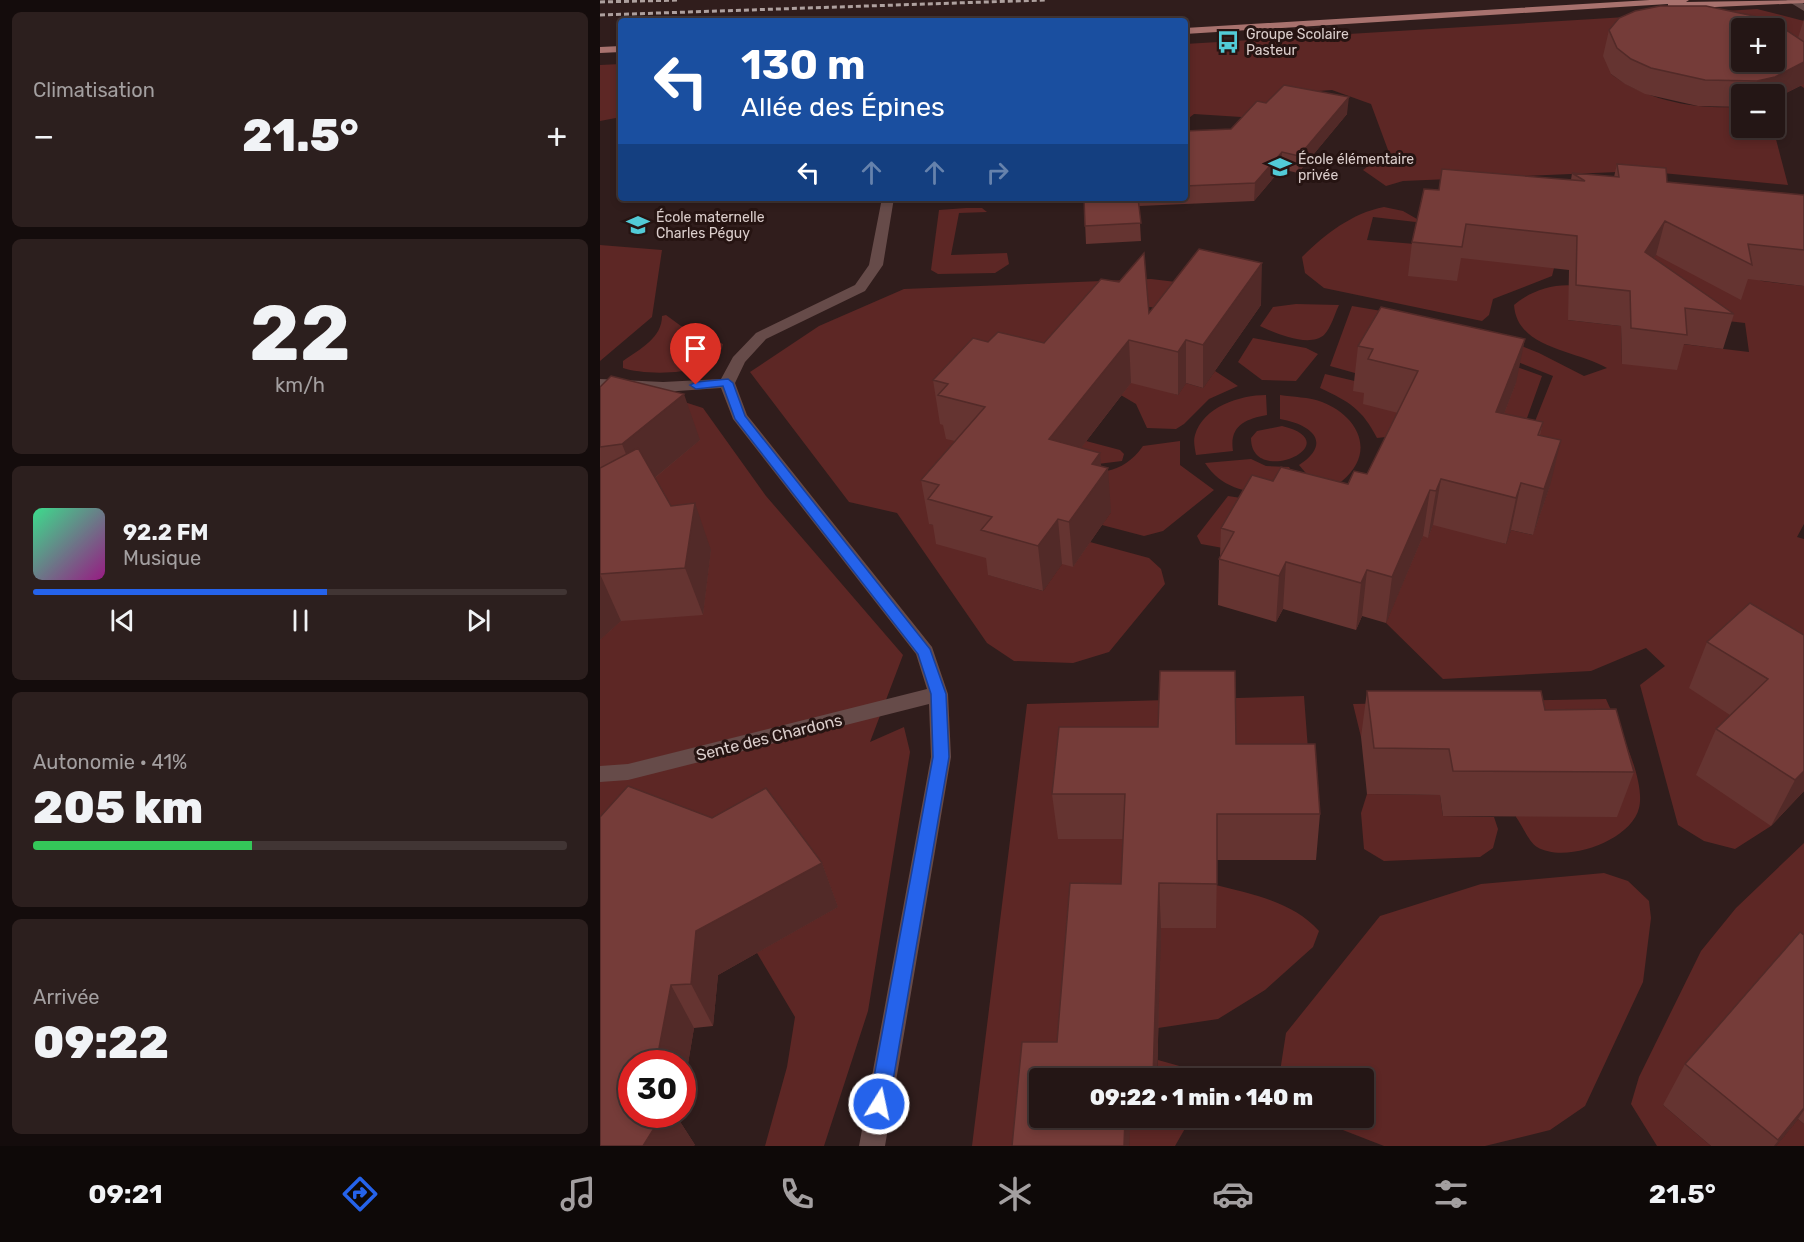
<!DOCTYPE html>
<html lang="fr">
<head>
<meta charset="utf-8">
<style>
  :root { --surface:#241615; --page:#2c1f1e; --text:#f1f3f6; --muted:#a39fa0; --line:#413534; --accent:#2563eb }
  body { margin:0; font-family:Rubik,sans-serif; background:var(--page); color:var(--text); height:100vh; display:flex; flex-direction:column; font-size:22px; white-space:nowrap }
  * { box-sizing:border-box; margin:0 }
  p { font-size:20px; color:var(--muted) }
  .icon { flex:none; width:33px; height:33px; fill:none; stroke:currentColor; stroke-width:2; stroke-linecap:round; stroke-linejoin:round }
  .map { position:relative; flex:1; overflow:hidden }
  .side { display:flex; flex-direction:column; gap:12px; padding:12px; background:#140c0c; width:600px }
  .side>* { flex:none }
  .guide { position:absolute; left:18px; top:18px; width:570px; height:183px; border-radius:6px; box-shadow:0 3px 9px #0003,0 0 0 2px var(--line); background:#1a4fa0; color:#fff; overflow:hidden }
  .tools { position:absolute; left:1131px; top:18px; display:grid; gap:12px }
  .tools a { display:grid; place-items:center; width:54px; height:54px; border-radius:6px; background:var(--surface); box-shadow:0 3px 9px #0003,0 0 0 2px var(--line); font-size:30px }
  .speed { position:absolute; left:18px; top:1050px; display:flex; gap:12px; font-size:30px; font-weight:700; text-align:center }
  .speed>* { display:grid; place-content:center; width:78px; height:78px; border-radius:50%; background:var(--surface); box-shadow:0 3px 9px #0003,0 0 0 2px var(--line); line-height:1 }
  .speed .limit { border:9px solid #d22; background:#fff; color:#111 }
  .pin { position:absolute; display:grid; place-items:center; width:51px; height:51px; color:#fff; margin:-62px -26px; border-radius:50% 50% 50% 0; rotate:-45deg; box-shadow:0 0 6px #0007 }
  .pin .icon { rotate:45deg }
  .me { position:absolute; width:66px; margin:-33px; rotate:10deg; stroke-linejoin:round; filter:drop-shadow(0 0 4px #0008) }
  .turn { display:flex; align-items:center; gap:21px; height:126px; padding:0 24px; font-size:27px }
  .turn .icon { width:78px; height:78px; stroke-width:2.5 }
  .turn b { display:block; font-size:42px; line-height:51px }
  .lanes { display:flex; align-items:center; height:57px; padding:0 24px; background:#0003; justify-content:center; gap:30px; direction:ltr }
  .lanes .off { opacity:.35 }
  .big { font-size:45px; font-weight:800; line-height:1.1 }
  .side .widget { flex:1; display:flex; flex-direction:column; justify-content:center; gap:9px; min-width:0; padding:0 21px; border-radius:9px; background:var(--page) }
  .side .dial { align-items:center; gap:0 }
  .dial b { font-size:78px; line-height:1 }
  .song { display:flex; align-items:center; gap:18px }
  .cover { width:72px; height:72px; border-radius:9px; background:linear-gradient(135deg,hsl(150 70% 55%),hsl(310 70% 35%)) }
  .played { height:6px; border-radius:3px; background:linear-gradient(90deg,var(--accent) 55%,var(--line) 55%) }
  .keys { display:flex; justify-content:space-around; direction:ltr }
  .heat { display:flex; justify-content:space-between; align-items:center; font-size:33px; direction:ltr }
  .charge { height:9px; border-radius:4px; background:linear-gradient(90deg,#34c759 41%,var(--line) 0) }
  .trip { position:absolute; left:429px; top:1068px; width:345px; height:60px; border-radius:6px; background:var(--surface); box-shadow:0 3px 9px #0003,0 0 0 2px var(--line); font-weight:800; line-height:60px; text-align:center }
  .tab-bar { display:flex; height:96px; justify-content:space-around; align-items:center; background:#0e0908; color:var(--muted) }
  .tab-bar .icon { width:42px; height:42px }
  .tab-bar .active { color:var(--accent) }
  .tab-bar b { font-size:27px; color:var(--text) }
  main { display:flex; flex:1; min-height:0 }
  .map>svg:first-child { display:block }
  .green { fill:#5d2725 }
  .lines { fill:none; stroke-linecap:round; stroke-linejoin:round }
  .minor { fill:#664b49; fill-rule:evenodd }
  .major { fill:#a8726e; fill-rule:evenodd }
  .rail { stroke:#aea09e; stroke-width:3; stroke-dasharray:5 3; stroke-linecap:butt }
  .wall { fill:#653431 }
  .shaded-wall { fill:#522a28 }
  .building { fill:#753c39; stroke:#522a28; stroke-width:1.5; fill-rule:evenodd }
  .route { fill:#2563eb; stroke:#184099; stroke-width:1.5 }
  .labels { text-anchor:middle; stroke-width:6; stroke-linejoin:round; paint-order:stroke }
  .far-poi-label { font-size:14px; fill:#dbcecc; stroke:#261412; text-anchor:start }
  .street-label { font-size:16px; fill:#dbcecc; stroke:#261412 }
</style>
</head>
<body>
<main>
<section class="side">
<div class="widget"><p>Climatisation</p>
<div class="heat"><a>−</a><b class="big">21.5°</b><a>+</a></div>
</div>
<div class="widget dial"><b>22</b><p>km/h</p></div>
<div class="widget">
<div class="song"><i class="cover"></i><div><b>92.2 FM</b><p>Musique</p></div></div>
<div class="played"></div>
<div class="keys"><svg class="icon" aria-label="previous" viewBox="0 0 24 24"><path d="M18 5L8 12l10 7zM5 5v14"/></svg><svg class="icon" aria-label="pause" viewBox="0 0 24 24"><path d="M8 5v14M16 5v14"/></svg><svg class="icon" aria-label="next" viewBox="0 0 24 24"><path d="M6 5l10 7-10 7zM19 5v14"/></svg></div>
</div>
<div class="widget"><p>Autonomie · 41%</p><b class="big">205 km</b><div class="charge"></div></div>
<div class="widget"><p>Arrivée</p><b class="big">09:22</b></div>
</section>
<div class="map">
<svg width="1204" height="1146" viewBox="0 0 1204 1146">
  <rect width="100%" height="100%" fill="#301d1c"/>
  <path class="green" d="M1157 9 1204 21V88L1195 82 1174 28H1142L1011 74C1048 102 1096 109 1141 107L1142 128H1173L1188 185 1041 171 803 181 786 186 763 170 788 150 771 104 732 90 690 93 657 118 594 114 585 121V44Z
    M21 64V117L0 121V65Z
    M784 207 803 211 824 223 773 217 767 240 815 244 861 258 947 255 954 268 952 276 893 299 889 315 882 321 724 288 705 273 702 257C724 235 752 213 784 207Z
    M366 208H382L387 212 359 213 351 255 407 253 409 264 395 273 338 274 331 270 339 210Z
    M0 245 62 250 52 317 0 361Z
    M1046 254 1110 261 1162 281 1204 286V524L1197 537 1204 539V695L1147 726 1171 826 1135 849 1104 841 1078 825 1040 685 1065 666 1046 648 991 671 843 679 786 623 811 563 791 558 835 521 906 544 911 530 933 535 918 464 953 376 875 345 901 338 939 353 984 376 1007 368C976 350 917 349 914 305 930 291 955 283 976 286L968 320 1021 326 1022 364 1074 343 1149 352 1145 323 1084 316Z
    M551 279 593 284 585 310 500 303 426 369 341 423 356 428 389 451 330 524 348 530 400 559 389 575 443 591 462 564 490 542 549 558 561 569 565 584 509 652 473 663 414 661 387 643 297 513 249 502 150 372 219 326 304 289Z
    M696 304 739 305C735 313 731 328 724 335 709 348 675 333 660 326L673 307Z
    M752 306 817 317 762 375 730 366Z
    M66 315 81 326 123 344C118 377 47 376 23 368V361C40 349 62 338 62 316Z
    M653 338 706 348 718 354 696 381 662 380 638 362Z
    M869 350 942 376 911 463Z
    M615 371 638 386 609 399 584 424 576 429 547 428 536 404 514 391 524 378 578 395 586 383 603 388Z
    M725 374 759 382 768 394 811 416 795 436 777 438C762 409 750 402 720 388Z
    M666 395 667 415C645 419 629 426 633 451L596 455C595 449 593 441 595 435 603 407 640 395 666 395Z
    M680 395C693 397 709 397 722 402 758 416 777 452 742 481 736 485 727 488 721 491L699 465C734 442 710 424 680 419Z
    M72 398 103 408 166 496 303 655 270 742 304 727 310 752 268 1011 224 1146H165L187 1067 195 1017 157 953 0 891V638L67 555 49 483Z
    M682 426C752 443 651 489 651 438L657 431Z
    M486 441 520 450 524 454 522 461 465 468Z
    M580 441V465L614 490 563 531 544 536 502 525 511 512 463 475C498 471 521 477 543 446Z
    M651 459 666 466 689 467 706 494C670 494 627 498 605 463Z
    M786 469 634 550 601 544 597 536 628 496 693 506Z
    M704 696 711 790 528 839 524 928 464 1078H440L425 1146H372L427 704Z
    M1006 699C1018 726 1046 780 1039 808 1031 841 965 864 937 847 929 842 922 825 916 817L928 737H761L753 704Z
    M767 794 840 795 843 816 894 817 898 829 893 848 880 857 784 861 764 849 761 813Z
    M1204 843V997L1063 1105 1111 1146H1057L1031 1104 1039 1077 1101 951 1136 908Z
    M1004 873 1028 881 1049 901 1051 918 1043 982 985 1106 950 1130 885 1146H784L712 1118H764V1078H679L686 1033 780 916 881 884Z
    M616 885C652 894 694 902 719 931L713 947 665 990 618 1019 558 1028 561 928H616Z
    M558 1060 583 1067 592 1078H557Z
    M556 1118H591L575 1146H529L530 1120Z
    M1198 1119 1204 1124V1146H1176Z"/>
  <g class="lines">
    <path class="minor" d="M1186 0H1198L1204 4V11Z
      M282 198H294L283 265 265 291 166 339 145 362 135 383 147 415 332 647 348 694 351 757 285 1146H259L331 757 329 704 28 780 0 782V766L28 764 327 689 316 654 133 419 121 388 63 392 0 389V379L63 382 121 379 133 357 156 333 255 285 269 265Z"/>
    <path class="major" d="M1050 0H1089L1086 2 1204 0V3L1072 9 1068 8V4L585 34V28Z
      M21 46V52L0 53V47Z"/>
    <path class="rail" d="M0 2 79 0
      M0 15 445 0"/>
  </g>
  <path class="wall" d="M1204 19V84L1174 99V94H1142V107L1098 106 1045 94 1025 84 1011 74 1003 56 1009 30 1198 38Z
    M666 103 747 114 698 173 681 169 654 201 539 206 541 241 486 244 484 198H585V131L631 129Z
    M1017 164 1067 182 1204 195V286L1148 279 1141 300 1056 255 1054 258 1134 314 1123 349 1084 344 1077 370 1022 364 1021 326 968 320 969 270 861 258 857 281 808 276 812 242 839 190 971 180 972 173 1014 177Z
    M661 305 603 388 586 383 578 395 531 383 481 448 501 466 511 512 473 567 462 564 443 591 388 575 386 558 336 544 333 525 329 524 321 480 355 441 346 439 343 425 340 424 333 380 388 342 444 343 549 313Z
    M758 346 916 383 904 414 943 422 940 435 950 486 933 535 911 530 906 544 833 525 828 538 823 536 786 623 762 616 756 630 683 609 676 622 618 605 619 559 620 556 621 528 673 481 748 484 767 474 798 413 763 404 764 393 753 391Z
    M0 387 100 440 55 478 71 506 111 550 103 615 21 621 0 640Z
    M1204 635V791L1171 826 1096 775 1116 729 1130 715 1089 688 1107 642Z
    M560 671H635L636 744H715L720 814 716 860H617L616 928H561L557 1078H440V1118H556L555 1119 530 1120 529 1146H412L422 1042H457L470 883 521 884 523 839H458L452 794 459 727H558Z
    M767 691 945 710 1034 772 1017 817 843 816 840 795 767 794 761 737Z
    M0 817 222 863 238 907 118 975 113 1026 94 1028 82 1099V1064L32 1114H80L79 1120 95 1145 0 1146Z
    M1204 935V1124L1198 1119 1176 1146H1111L1063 1105 1085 1064Z"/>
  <path class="shaded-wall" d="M1204 62V84L1174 99V94H1153L1157 81Z
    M749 97 747 114 698 173 699 156Z
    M682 152 681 169 654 201 655 183Z
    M1065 221 1056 255 1036 286 1045 252Z
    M662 263 661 305 603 388V345Z
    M925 339 916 383 887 458 896 412Z
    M529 340 531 383 454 483 449 439Z
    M586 340V383L578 395V352Z
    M84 394 100 440 40 490 22 444Z
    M961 440 950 486 933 535 944 489Z
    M500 453 502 477 508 468 511 512 473 567 469 522 492 464Z
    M841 479 833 525 828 538 836 491Z
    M921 483 911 530 906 544 916 498Z
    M830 490 823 536 786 623 792 577Z
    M95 503 111 550 103 615 85 568Z
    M458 519 462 564 443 591 438 546Z
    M686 562 683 609 676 622 679 576Z
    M767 570 762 616 756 630 761 583Z
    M0 574 21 621 0 640Z
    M1204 771V791L1171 826 1195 780Z
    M222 863 238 907 118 975 113 1026 91 984 96 931Z
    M559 883 561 928 557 1078H553Z
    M71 985 94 1028 82 1099V1064H56Z
    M1204 1108V1110L1198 1119 1176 1146H1174Z
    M59 1114H80L79 1120 95 1145 94 1146H43Z
    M525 1118H530L529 1146H524Z"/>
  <path class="building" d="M1060 6H1106L1154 16 1177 24 1204 42V62L1175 77 1157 81 1105 80 1051 68 1031 59 1017 48 1009 30 1019 18 1035 11ZM1142 28H1174V62H1142Z
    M684 85 749 97 699 156 682 152 655 183 585 186V131L631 129 657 101 666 103Z
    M1017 164 1066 168 1067 182 1204 195V250L1148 244 1152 265 1065 221 1045 252 1134 314 1085 308 1087 335 1031 328 1030 291 976 285 977 236 866 224 862 247 812 242 824 189 839 190 842 169 985 181 972 173 1019 177Z
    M484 198H538L541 223 485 226Z
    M599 249 662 263 603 345 586 340 578 352 529 340 449 439 500 453 492 464 508 468 469 522 458 519 438 546 381 530 392 517 328 499 339 485 321 480 385 407 338 395 348 384 333 380 373 338 388 342 398 332 444 343 501 279 519 282 544 253 549 313Z
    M781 307 925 339 896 412 943 422 938 435 961 440 944 489 921 483 916 498 841 479 836 491 830 490 792 577 767 570 761 583 686 562 679 576 619 559 634 532 621 528 652 475 673 481 681 467 748 484 754 471 767 474 818 371 768 359 773 349 758 346Z
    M11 376 84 394 22 444 0 447V387Z
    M38 448 71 506 95 503 85 568 0 574V468Z
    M1150 603 1204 635V771L1195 780 1116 729 1168 679 1107 642Z
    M560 671H635L636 744H715L720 814H617V884L559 883 553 1078H440V1118H525L524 1146H412L422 1042H457L470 883 521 884 525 794H452L459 727H558Z
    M767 691H941L945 710 1016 709 1034 772 853 771 849 749 774 748Z
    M28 786 112 818 166 788 222 863 96 931 91 984 71 985 56 1064H32V1114H63L43 1146H0V817Z
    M1200 932 1204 935V1108L1178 1140 1085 1064Z"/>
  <path class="route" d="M128 379 133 383 145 416 330 649 346 694 349 757 289 1104 286 1111 279 1114 272 1111 269 1104 333 757 331 694 318 654 135 419 123 386 96 389 90 385 96 382Z"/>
  <defs>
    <g id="bus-bare" transform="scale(1.8)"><path d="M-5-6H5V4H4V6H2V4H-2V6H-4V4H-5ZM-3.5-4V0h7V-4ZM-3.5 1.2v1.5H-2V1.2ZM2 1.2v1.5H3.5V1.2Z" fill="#52cbd7" stroke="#261412" stroke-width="2.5" paint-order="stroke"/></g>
    <g id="school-bare" transform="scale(1.8)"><path d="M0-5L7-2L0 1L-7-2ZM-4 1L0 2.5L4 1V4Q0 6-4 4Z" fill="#52cbd7" stroke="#261412" stroke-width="2.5" paint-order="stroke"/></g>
  </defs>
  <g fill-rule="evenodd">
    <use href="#bus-bare" x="628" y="42"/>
    <use href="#school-bare" x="680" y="167"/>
    <use href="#school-bare" x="38" y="225"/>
  </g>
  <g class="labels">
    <g class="far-poi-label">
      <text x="646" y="39">Groupe Scolaire<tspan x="646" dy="16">Pasteur</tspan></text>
      <text x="698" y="164">École élémentaire<tspan x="698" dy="16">privée</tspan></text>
      <text x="56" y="222">École maternelle<tspan x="56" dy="16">Charles Péguy</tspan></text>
    </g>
    <g class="street-label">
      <text transform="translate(169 737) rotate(-14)" y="6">Sente des Chardons</text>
    </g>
  </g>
</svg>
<div class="tools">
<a>+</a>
<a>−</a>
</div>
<div class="speed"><div class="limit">30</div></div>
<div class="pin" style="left:96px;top:385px;background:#d93025"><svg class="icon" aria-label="arrive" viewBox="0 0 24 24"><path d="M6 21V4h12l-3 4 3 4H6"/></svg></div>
<svg class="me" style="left:279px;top:1104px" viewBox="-20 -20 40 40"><circle r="17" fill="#2563eb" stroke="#fff" stroke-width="3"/><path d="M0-11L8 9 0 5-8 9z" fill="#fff"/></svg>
<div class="trip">09:22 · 1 min · 140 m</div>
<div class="guide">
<div class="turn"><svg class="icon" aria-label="left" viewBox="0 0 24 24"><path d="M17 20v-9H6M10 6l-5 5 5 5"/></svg><div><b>130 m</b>Allée des Épines</div></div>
<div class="lanes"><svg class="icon" aria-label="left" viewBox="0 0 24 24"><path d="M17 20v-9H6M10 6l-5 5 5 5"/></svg><svg class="icon off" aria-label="ahead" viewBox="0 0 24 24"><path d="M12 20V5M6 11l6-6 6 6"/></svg><svg class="icon off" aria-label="ahead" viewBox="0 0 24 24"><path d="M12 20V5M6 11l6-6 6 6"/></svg><svg class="icon off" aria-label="right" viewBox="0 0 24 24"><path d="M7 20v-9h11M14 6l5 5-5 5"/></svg></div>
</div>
</div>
</main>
<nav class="tab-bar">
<b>09:21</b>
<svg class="icon active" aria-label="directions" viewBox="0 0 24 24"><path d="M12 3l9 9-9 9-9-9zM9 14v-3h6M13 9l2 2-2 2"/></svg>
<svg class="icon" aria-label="music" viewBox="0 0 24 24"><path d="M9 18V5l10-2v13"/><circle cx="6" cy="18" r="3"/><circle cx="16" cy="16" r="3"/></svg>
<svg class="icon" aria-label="phone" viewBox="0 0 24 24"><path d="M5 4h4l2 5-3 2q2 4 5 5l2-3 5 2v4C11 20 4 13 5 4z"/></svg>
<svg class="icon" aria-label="climate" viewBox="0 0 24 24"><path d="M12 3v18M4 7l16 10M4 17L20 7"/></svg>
<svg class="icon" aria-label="car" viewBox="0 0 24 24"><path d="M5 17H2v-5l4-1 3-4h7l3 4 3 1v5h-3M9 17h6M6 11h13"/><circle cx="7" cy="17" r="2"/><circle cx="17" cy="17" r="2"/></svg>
<svg class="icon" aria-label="filters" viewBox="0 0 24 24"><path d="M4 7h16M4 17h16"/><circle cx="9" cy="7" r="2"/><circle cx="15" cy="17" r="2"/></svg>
<b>21.5°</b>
</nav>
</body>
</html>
